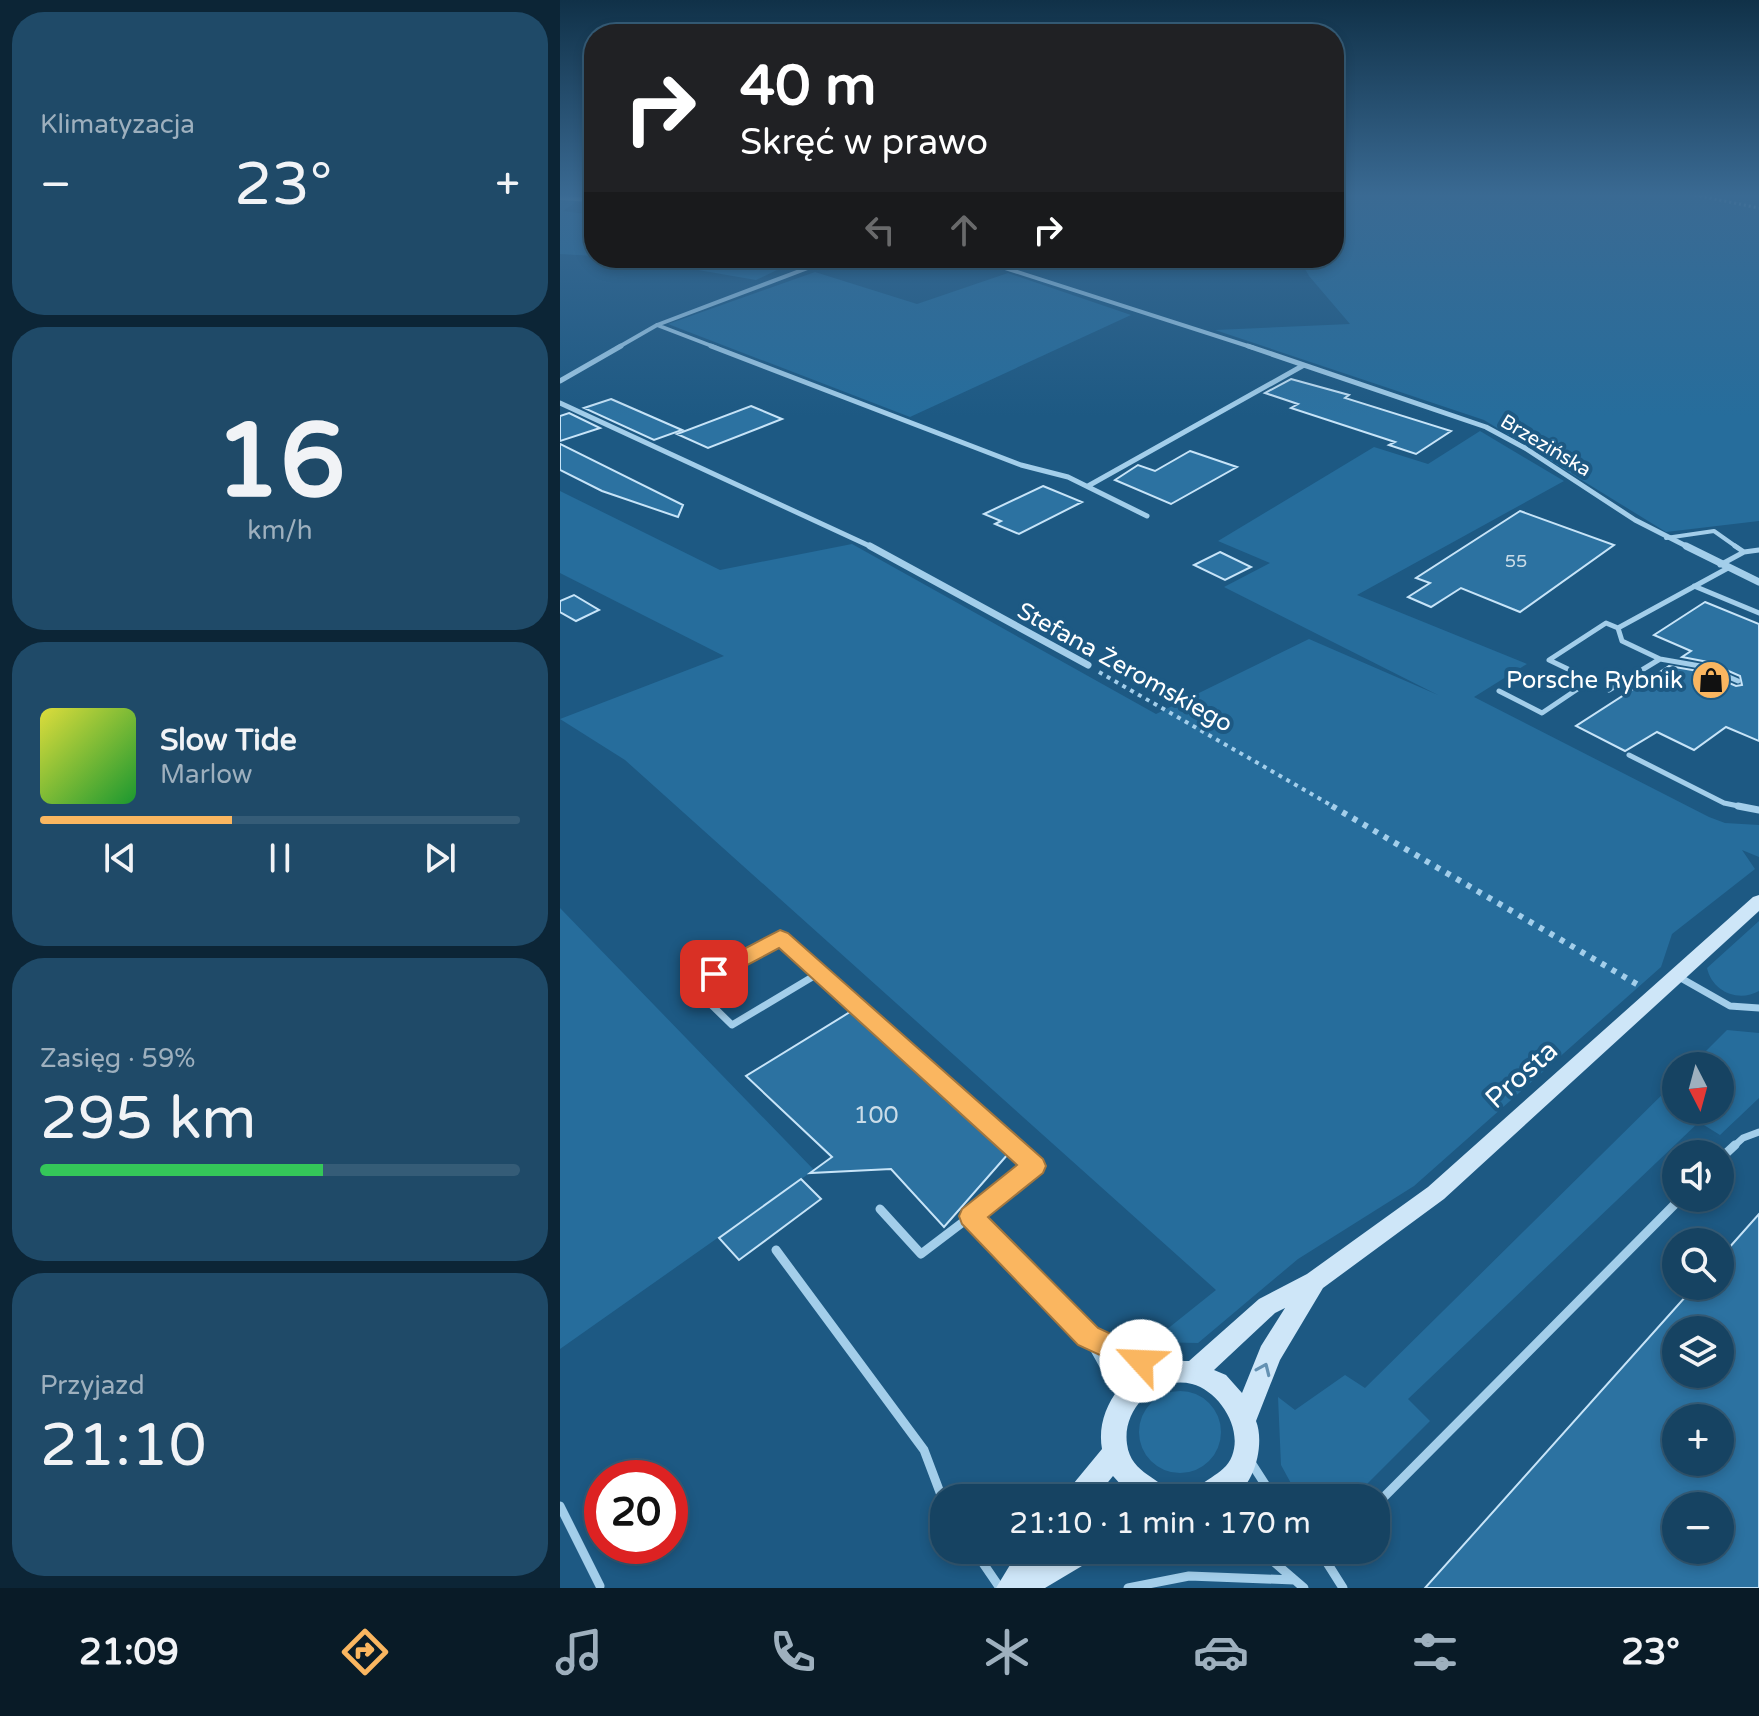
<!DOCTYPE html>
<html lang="pl">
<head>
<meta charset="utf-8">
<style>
  :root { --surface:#164362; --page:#1f4a68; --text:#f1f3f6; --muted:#9eb0be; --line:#355c77; --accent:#fab660 }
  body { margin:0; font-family:"Varela Round",sans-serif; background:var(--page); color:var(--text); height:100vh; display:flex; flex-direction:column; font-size:30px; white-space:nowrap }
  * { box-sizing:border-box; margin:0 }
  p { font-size:26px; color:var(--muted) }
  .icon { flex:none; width:44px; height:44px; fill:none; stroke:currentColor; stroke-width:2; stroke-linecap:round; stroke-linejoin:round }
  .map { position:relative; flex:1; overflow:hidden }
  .side { display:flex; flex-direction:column; gap:12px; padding:12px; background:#0c2536; width:560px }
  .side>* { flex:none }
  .banner { position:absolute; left:24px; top:24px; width:760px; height:244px; border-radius:32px; box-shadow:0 4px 12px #0003,0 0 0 2px var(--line); background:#202124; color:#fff; overflow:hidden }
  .needle { width:52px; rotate:174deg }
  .buttons { position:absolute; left:1102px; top:1052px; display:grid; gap:16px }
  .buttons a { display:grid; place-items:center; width:72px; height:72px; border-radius:50%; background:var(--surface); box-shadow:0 4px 12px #0003,0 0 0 2px var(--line); font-size:40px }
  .speed { position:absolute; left:24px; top:1460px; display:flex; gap:16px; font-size:40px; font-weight:700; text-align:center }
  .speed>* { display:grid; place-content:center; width:104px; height:104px; border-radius:50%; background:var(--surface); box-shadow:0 4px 12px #0003,0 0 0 2px var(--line); line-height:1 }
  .speed .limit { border:12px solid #d22; background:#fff; color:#111 }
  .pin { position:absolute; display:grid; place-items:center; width:68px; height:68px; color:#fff; margin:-34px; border-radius:16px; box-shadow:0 4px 12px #0006 }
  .me { position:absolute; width:88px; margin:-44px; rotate:295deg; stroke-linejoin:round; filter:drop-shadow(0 0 6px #0008) }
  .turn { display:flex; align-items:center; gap:28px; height:168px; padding:0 24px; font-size:36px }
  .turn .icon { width:104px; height:104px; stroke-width:2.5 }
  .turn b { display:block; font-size:56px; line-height:68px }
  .lanes { display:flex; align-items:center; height:76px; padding:0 24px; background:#0003; justify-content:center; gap:40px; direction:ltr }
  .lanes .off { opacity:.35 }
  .big { font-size:60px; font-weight:600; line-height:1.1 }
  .side .card { flex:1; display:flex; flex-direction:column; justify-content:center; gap:12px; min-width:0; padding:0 28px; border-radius:32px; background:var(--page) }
  .side .dial { align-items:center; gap:0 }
  .dial b { font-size:104px; line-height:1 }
  .song { display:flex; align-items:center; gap:24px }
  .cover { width:96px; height:96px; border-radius:12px; background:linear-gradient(135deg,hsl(60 70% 55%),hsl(130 70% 35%)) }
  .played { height:8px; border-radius:4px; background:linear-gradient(90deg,var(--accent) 40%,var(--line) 40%) }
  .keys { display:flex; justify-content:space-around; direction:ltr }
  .heat { display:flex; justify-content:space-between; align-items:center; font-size:44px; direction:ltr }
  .charge { height:12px; border-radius:6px; background:linear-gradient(90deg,#34c759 59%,var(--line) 0) }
  .trip { position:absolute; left:370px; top:1484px; width:460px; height:80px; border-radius:32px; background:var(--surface); box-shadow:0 4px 12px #0003,0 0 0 2px var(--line); font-weight:600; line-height:80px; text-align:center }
  .dock { display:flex; height:128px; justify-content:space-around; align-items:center; background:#091b27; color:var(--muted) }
  .dock .icon { width:56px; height:56px }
  .dock .selected { color:var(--accent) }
  .dock b { font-size:36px; color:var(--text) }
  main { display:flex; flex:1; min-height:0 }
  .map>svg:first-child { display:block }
  .green { fill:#266d9c }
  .building { fill:#2c72a1; stroke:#c7e4f8; stroke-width:2; fill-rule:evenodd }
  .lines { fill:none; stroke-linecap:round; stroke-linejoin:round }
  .path-far2 { stroke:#a3ceea; stroke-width:3; stroke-dasharray:2 3; stroke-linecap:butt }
  .path-far1 { stroke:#a3ceea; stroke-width:4; stroke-dasharray:4 5; stroke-linecap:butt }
  .path { stroke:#a3ceea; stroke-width:6; stroke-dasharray:5 7; stroke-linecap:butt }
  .service-far3 { stroke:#a3ceea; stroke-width:4 }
  .service-far2 { stroke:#a3ceea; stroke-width:5 }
  .service-far1 { stroke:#a3ceea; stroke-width:7 }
  .service { stroke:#a3ceea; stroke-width:9 }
  .minor-far2 { stroke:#a3ceea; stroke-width:4 }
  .minor-far1 { stroke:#a3ceea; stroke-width:5 }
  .minor { stroke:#a3ceea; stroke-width:7 }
  .secondary { fill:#cee6f8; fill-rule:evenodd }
  .oneway { stroke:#6491b2 }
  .route { fill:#fab660; stroke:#a2763e; stroke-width:2 }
  .labels { text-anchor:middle; stroke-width:8; stroke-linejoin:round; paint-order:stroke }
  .far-number-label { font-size:18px; fill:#cadce8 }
  .far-street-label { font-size:20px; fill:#fff; stroke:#1d5983 }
  .street-label { font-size:24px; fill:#fff; stroke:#1d5983 }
  .poi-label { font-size:24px; fill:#fff; stroke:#1d5983; text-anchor:end }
  .near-number-label { font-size:24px; fill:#cadce8 }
  .near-street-label { font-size:28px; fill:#fff; stroke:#1d5983 }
</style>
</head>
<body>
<main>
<section class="side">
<div class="card"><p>Klimatyzacja</p>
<div class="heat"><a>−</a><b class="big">23°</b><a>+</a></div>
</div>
<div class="card dial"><b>16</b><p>km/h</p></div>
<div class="card">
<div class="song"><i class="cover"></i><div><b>Slow Tide</b><p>Marlow</p></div></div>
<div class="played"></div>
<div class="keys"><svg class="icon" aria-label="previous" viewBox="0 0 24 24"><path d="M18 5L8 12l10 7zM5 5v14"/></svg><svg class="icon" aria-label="pause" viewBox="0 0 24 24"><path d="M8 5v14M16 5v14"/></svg><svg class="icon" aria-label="next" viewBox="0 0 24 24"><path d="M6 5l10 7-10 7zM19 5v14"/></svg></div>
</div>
<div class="card"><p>Zasięg · 59%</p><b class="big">295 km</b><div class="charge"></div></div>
<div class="card"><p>Przyjazd</p><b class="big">21:10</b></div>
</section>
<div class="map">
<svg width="1199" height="1588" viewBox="0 0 1199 1588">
  <rect width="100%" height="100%" fill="#1d5983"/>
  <path class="green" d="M0 194H34V203L16 202 3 211 34 215V256L0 254Z
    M774 194H1199V521L1106 532 924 420 655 330 790 324 749 276 740 260 460 266 448 258H774Z
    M159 261 217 270 196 280 138 270Z
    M255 272 357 304 448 273 571 315 350 417 108 324Z
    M920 431 1004 481 797 595 967 664 914 697 1149 817 1165 823 1199 825V857L1182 850 1195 869 1112 934 1101 967 854 1186 738 1259 638 1343 591 1342 656 1290 65 760 0 719 164 656 0 573V491L160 570 292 544 596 714 749 639 878 695 664 587 710 563 658 541 814 447 868 464Z
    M0 908 254 1170 0 1349Z
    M1199 921V991C1178 1003 1152 991 1147 968Z
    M1167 1030 1199 1033V1098L1160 1135 1139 1122 848 1399 870 1421 793 1498H739L721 1465 718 1397 735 1410 785 1375 805 1388 1116 1081V1110H1160V1066H1131Z
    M579 1432a41 41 0 1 1 82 0a41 41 0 1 1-82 0Z"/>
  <path class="building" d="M731 379 789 395 785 398 891 431 856 454 829 445 835 442 731 408 738 404 705 393Z
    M51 399 122 430 94 440 24 408Z
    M191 406 222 419 148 448 117 434Z
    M9 413 40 428 0 441V416Z
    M0 444 123 505 118 517 42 491 0 470Z
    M630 451 677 467 611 504 555 480 578 465 595 471Z
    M483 486 522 502 459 534 435 524 441 521 424 514Z
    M960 511 1054 545 960 612 901 588 871 607 848 597 870 583 856 578Z
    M660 552 691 567 665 580 634 565Z
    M14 595 39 610 16 621 0 612V601Z
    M1145 602 1199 624V741L1166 727 1134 750 1097 732 1065 751 1016 726 1109 666 1144 672 1176 686 1182 685 1180 676 1148 662 1122 657 1131 651 1094 635Z
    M290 1012 448 1154 384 1227 331 1169 250 1173 272 1157 186 1076Z
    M241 1179 261 1199 179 1260 159 1238Z
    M1199 1214V1588H865L1135 1286H1160V1258ZM1116 1330H1160V1374H1116ZM1116 1418H1160V1462H1116ZM1116 1506H1160V1550H1116Z"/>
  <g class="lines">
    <path class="path-far2" d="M1130 194 1199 208"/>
    <path class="path-far1" d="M539 672 776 808"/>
    <path class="path" d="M772 806 1080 986"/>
    <path class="service-far3" d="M1106 538 1154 531 1178 548"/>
    <path class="service-far2" d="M1184 552 1199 550
      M1160 565 1184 552 1175 546
      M1134 586 1199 613
      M1100 659 1146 667 1178 681
      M1049 690 1100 659 1062 641 1058 628
      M939 691 982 713 1031 680 989 660 1046 623 1058 628 1168 568
      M1069 755 1164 803 1188 808"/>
    <path class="service-far1" d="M1178 806 1199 810
      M220 938 259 973 172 1025 132 986Z
      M259 973 453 1147
      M1119 977 1170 1006 1199 1008
      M1173 1147 1183 1138 1199 1132"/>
    <path class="service" d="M451 1145 474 1166 411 1216 528 1337 562 1398
      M1160 1159 1175 1145
      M320 1209 361 1254 411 1216
      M216 1250 364 1450 384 1503
      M529 1337 593 1370
      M690 1461 714 1498
      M816 1505 1121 1198
      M0 1506 40 1586
      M414 1550 440 1588
      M700 1550 744 1588
      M759 1550 783 1588
      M568 1588 629 1576 734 1580"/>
    <path class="minor-far2" d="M0 198 34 200
      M414 258 694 348
      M97 325 157 348
      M57 348 97 325 274 258"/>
    <path class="minor-far1" d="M151 346 461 465 508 477 587 516
      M688 346 926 427 965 448 1075 520 1130 548
      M0 381 61 346
      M0 403 314 548
      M528 486 744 365"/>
    <path class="minor" d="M310 546 528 665
      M1126 546 1199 582"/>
    <path class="secondary" d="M1199 895V911L884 1199 763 1288 720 1360 696 1421C705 1443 695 1489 669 1498 658 1501 642 1498 631 1498 639 1478 664 1477 672 1456 683 1428 659 1391 632 1384 596 1375 562 1409 567 1444 571 1476 603 1476 612 1498H573L553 1476 535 1498H505L509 1489 542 1449C535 1410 564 1370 603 1361 611 1360 621 1361 629 1361L699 1299 747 1274 868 1187 1193 897ZM725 1308 701 1346 682 1393 666 1375 654 1370 715 1313Z
      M459 1550H488L486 1557 497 1550H535L532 1560 485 1588H436Z"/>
  </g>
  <defs><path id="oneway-chevron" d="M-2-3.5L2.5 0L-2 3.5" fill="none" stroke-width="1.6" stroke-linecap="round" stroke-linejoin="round" transform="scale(2)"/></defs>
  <use class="oneway" href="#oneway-chevron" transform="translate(704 1369) rotate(-66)"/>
  <linearGradient id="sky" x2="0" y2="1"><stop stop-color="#103148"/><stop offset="0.47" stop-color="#3a6a93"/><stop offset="1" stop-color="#3a6a93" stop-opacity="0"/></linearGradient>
  <rect width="1199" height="416" fill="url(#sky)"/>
  <path class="route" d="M220 930 228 933 483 1159 486 1166 483 1173 428 1217 538 1328 590 1352 594 1361 590 1370 581 1374 518 1345 402 1224 399 1216 402 1209 457 1165 219 948 161 979H146L143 974 146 969Z"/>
  <defs>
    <g id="shop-disc" transform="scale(2)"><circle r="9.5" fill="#fab660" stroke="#1d5983"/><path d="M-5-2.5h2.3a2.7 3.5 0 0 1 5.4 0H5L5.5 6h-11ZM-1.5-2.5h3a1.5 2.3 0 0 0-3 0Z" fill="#111"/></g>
  </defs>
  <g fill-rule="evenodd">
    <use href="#shop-disc" x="1151" y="680"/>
  </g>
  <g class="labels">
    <g class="far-number-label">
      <text x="956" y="567">55</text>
    </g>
    <g class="far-street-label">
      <text transform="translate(986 445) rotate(31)" y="7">Brzezińska</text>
    </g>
    <g class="street-label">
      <text transform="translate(565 667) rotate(29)" y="8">Stefana Żeromskiego</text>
    </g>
    <g class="poi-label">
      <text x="1123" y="688">Porsche Rybnik</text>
    </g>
    <g class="near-number-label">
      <text x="316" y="1123">100</text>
    </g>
    <g class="near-street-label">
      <text transform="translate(961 1074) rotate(-42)" y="10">Prosta</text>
    </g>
  </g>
</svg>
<div class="buttons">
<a><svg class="needle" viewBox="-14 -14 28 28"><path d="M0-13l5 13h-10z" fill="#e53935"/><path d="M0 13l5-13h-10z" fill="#9eb0be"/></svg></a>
<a><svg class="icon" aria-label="sound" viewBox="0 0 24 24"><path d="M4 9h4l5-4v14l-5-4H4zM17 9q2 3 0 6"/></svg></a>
<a><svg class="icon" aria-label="search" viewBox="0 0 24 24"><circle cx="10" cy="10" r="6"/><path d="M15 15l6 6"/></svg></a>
<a><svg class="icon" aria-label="layers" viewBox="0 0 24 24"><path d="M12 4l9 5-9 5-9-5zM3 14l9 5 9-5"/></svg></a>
<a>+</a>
<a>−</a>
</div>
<div class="speed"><div class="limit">20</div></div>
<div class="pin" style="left:154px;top:974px;background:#d93025"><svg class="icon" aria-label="arrive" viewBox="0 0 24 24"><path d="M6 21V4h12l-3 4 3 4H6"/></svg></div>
<svg class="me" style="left:581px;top:1361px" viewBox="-20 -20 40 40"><circle r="19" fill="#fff"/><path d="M0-13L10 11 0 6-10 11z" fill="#fab660"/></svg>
<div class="trip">21:10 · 1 min · 170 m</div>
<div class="banner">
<div class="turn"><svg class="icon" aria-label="right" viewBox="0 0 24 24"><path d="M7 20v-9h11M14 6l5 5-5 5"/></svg><div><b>40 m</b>Skręć w prawo</div></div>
<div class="lanes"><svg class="icon off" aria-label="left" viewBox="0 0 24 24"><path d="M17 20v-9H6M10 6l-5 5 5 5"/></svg><svg class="icon off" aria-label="ahead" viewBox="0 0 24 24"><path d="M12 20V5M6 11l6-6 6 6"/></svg><svg class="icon" aria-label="right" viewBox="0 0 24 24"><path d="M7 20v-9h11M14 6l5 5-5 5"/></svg></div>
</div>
</div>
</main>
<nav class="dock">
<b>21:09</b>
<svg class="icon selected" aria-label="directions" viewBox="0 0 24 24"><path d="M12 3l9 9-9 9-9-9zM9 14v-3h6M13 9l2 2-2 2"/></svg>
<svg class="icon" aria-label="music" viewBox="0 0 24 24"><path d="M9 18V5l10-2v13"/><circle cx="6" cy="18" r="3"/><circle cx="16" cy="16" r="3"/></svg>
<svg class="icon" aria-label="phone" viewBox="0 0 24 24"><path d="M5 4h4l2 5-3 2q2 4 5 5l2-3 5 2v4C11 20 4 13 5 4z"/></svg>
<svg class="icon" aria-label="climate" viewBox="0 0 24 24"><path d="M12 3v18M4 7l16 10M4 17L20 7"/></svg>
<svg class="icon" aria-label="car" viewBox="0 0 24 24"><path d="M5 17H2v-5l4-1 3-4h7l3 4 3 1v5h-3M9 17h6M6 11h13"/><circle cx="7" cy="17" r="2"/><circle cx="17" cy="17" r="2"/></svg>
<svg class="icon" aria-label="filters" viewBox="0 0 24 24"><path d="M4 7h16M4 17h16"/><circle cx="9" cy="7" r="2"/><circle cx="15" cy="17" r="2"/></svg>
<b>23°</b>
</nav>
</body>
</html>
